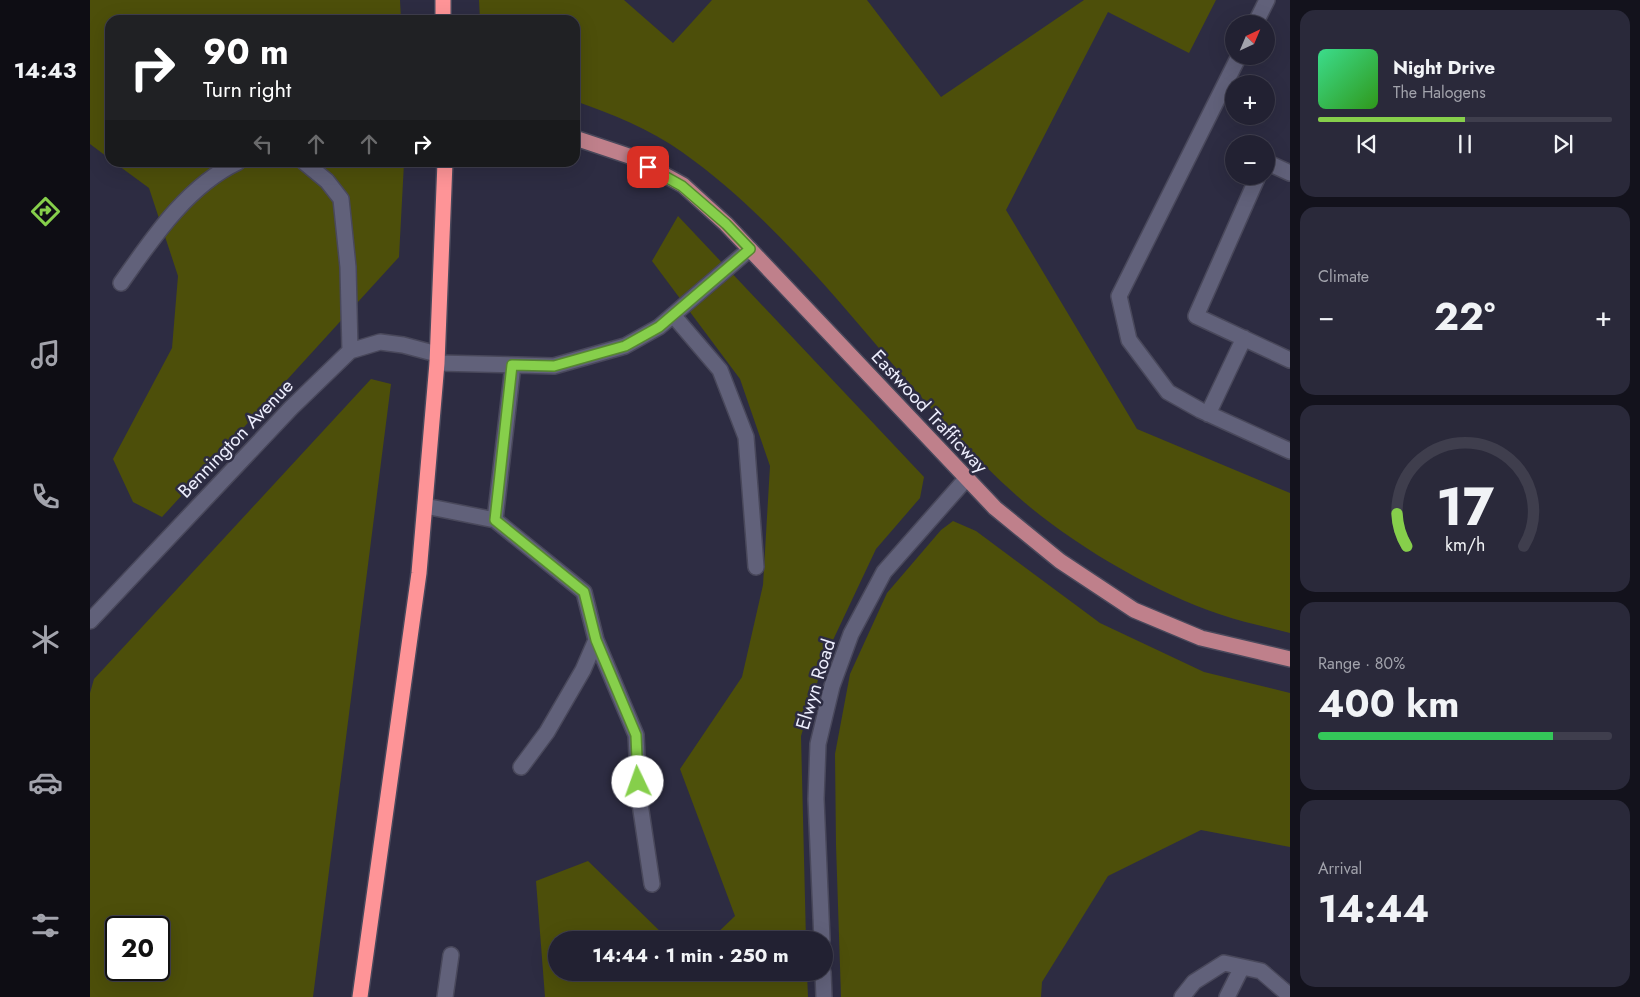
<!DOCTYPE html>
<html lang="en">
<head>
<meta charset="utf-8">
<style>
  :root { --surface:#222132; --page:#2a293a; --text:#f1f3f6; --muted:#a2a3ac; --line:#3f3e4d; --accent:#86cf4b }
  body { margin:0; font-family:Jost,sans-serif; background:var(--page); color:var(--text); height:100vh; display:flex; flex-direction:column; font-size:19px; white-space:nowrap }
  * { box-sizing:border-box; margin:0 }
  p { font-size:16px; color:var(--muted) }
  .icon { flex:none; width:28px; height:28px; fill:none; stroke:currentColor; stroke-width:2; stroke-linecap:round; stroke-linejoin:round }
  .map { position:relative; flex:1; overflow:hidden }
  .drawer { display:flex; flex-direction:column; gap:10px; padding:10px; background:#13121c; width:350px }
  .drawer>* { flex:none }
  .banner { position:absolute; left:15px; top:15px; width:475px; height:152px; border-radius:15px; box-shadow:0 5px 20px #0002,0 0 0 1px var(--line); background:#202124; color:#fff; overflow:hidden }
  .needle { width:32px; rotate:44deg }
  .fabs { position:absolute; left:1135px; top:15px; display:grid; gap:10px }
  .fabs a { display:grid; place-items:center; width:50px; height:50px; border-radius:50%; background:var(--surface); box-shadow:0 5px 20px #0002,0 0 0 1px var(--line); font-size:25px }
  .speed { position:absolute; left:15px; top:916px; display:flex; gap:10px; font-size:25px; font-weight:700; text-align:center }
  .speed>* { display:grid; place-content:center; width:65px; height:65px; border-radius:50%; background:var(--surface); box-shadow:0 5px 20px #0002,0 0 0 1px var(--line); line-height:1 }
  .speed .limit { border:2px solid #111; border-radius:8px; background:#fff; color:#111 }
  .pin { position:absolute; display:grid; place-items:center; width:42px; height:42px; color:#fff; margin:-21px; border-radius:10px; box-shadow:0 2px 8px #0006 }
  .me { position:absolute; width:55px; margin:-28px; rotate:357deg; stroke-linejoin:round; filter:drop-shadow(0 0 4px #0008) }
  .turn { display:flex; align-items:center; gap:18px; height:105px; padding:0 15px; font-size:22px }
  .turn .icon { width:65px; height:65px; stroke-width:2.5 }
  .turn b { display:block; font-size:35px; line-height:42px }
  .lanes { display:flex; align-items:center; height:48px; padding:0 15px; background:#0003; justify-content:center; gap:25px; direction:ltr }
  .lanes .off { opacity:.35 }
  .big { font-size:38px; font-weight:700; line-height:1.1 }
  .drawer .tile { flex:1; display:flex; flex-direction:column; justify-content:center; gap:8px; min-width:0; padding:0 18px; border-radius:15px; background:var(--page) }
  .drawer .dial { align-items:center; gap:0 }
  .dial svg { height:130px; overflow:visible; fill:none; stroke:var(--line); stroke-width:7; stroke-linecap:round; text-anchor:middle }
  .dial text { fill:var(--text); stroke:none }
  .song { display:flex; align-items:center; gap:15px }
  .cover { width:60px; height:60px; border-radius:8px; background:linear-gradient(135deg,hsl(150 70% 55%),hsl(110 70% 35%)) }
  .played { height:5px; border-radius:2px; background:linear-gradient(90deg,var(--accent) 50%,var(--line) 50%) }
  .keys { display:flex; justify-content:space-around; direction:ltr }
  .heat { display:flex; justify-content:space-between; align-items:center; font-size:28px; direction:ltr }
  .charge { height:8px; border-radius:4px; background:linear-gradient(90deg,#34c759 80%,var(--line) 0) }
  .trip { position:absolute; left:458px; top:931px; width:285px; height:50px; border-radius:25px; background:var(--surface); box-shadow:0 5px 20px #0002,0 0 0 1px var(--line); font-weight:700; line-height:50px; text-align:center }
  main { display:flex; flex:1; min-height:0 }
  .menu { display:flex; flex-direction:column; width:90px; justify-content:space-around; align-items:center; background:#0e0d14; color:var(--muted) }
  .menu .icon { width:35px; height:35px }
  .menu .current { color:var(--accent) }
  .menu b { font-size:22px; color:var(--text) }
  .map>svg:first-child { display:block }
  .green { fill:#4d4f0a; fill-rule:evenodd }
  .lines { fill:none; stroke-linecap:round; stroke-linejoin:round }
  .minor-casing { stroke:#49485b; stroke-width:18 }
  .major-casing { stroke:#49485b; stroke-width:18 }
  .highway-casing { stroke:#49485b; stroke-width:18 }
  .minor { stroke:#61617a; stroke-width:15 }
  .major { stroke:#bf808b; stroke-width:15 }
  .highway { stroke:#fe9497; stroke-width:15 }
  .route-casing { stroke:#578731; stroke-width:12 }
  .route { stroke:#86cf4b; stroke-width:9 }
  .labels { text-anchor:middle; stroke-width:5; stroke-linejoin:round; paint-order:stroke }
  .street-label { font-size:19px; fill:#edeefd; stroke:#2d2c42 }
</style>
</head>
<body>
<main>
<nav class="menu">
<b>14:43</b>
<svg class="icon current" aria-label="directions" viewBox="0 0 24 24"><path d="M12 3l9 9-9 9-9-9zM9 14v-3h6M13 9l2 2-2 2"/></svg>
<svg class="icon" aria-label="music" viewBox="0 0 24 24"><path d="M9 18V5l10-2v13"/><circle cx="6" cy="18" r="3"/><circle cx="16" cy="16" r="3"/></svg>
<svg class="icon" aria-label="phone" viewBox="0 0 24 24"><path d="M5 4h4l2 5-3 2q2 4 5 5l2-3 5 2v4C11 20 4 13 5 4z"/></svg>
<svg class="icon" aria-label="climate" viewBox="0 0 24 24"><path d="M12 3v18M4 7l16 10M4 17L20 7"/></svg>
<svg class="icon" aria-label="car" viewBox="0 0 24 24"><path d="M5 17H2v-5l4-1 3-4h7l3 4 3 1v5h-3M9 17h6M6 11h13"/><circle cx="7" cy="17" r="2"/><circle cx="17" cy="17" r="2"/></svg>
<svg class="icon" aria-label="filters" viewBox="0 0 24 24"><path d="M4 7h16M4 17h16"/><circle cx="9" cy="7" r="2"/><circle cx="15" cy="17" r="2"/></svg>
</nav>
<div class="map">
<svg width="1200" height="997" viewBox="0 0 1200 997">
  <rect width="100%" height="100%" fill="#2d2c42"/>
  <path class="green" d="M0 0H310L311 20H20V159L0 144Z
    M389 0H534L583 43 622 0H777L851 97 994 0H1126L1099 53 1018 12 916 210 1047 429 1200 493V633C1177 627 1152 622 1129 614 1063 592 978 542 926 495 807 388 723 245 592 152 560 129 522 114 485 101V20H390Z
    M25 163H314L309 257 72 517 43 502 23 459 82 348 88 276 59 188Z
    M588 216 834 477 830 498 786 549 735 657 711 736 716 940H620L645 916 590 769 652 677 673 585 680 466 650 379 562 261Z
    M281 379 301 384 223 997H0V693L4 679ZM26 928H69V970H26Z
    M863 521 886 531 1010 623 1114 672 1200 693V847L1111 830 1018 876 952 982 951 997H751L746 845 745 754 760 674 797 593 851 530Z
    M498 861 579 940H466V972L717 973 718 997H455L446 881Z"/>
  <g class="lines">
    <g class="minor-casing">
      <path id="minor" d="M1165 24 1177 0
        M1149 56 1029 296 1039 340 1078 392 1110 410 1200 451
        M214 162 237 181 251 199 258 267 260 351
        M1176 162 1200 173
        M1168 176 1106 316 1200 360
        M31 283C62 239 97 186 148 162
        M583 315 630 370 656 437 666 567
        M347 363 464 366 535 346 569 327 660 249
        M1118 414 1154 338
        M335 506 405 520 494 592 506 640 493 670 457 732 431 767
        M405 520 423 365
        M0 621 201 408 260 351 290 342 313 345 347 354
        M506 640 546 735 549 797 562 884
        M732 940 726 799 728 744 742 686 761 634 794 572 876 479
        M733 972 734 997
        M355 997 361 955
        M1092 997 1104 982 1134 963 1171 971 1200 996
        M1137 997 1152 967"/>
    </g>
    <g class="major-casing">
      <path id="major" d="M485 138 542 157 593 185 636 224 905 508 970 561 1044 610 1111 638 1200 659"/>
    </g>
    <g class="highway-casing">
      <path id="highway" d="M353 0V20
        M270 997 329 573 347 363 355 162"/>
    </g>
    <use href="#minor" class="minor"/>
    <use href="#major" class="major"/>
    <use href="#highway" class="highway"/>
  </g>
  <g class="lines">
    <g class="route-casing">
      <path id="route" d="M548 782 546 735 506 640 494 592 405 520 422 365 464 366 535 346 569 327 660 249 636 224 592 186 558 167"/>
    </g>
    <use href="#route" class="route"/>
  </g>
  <g class="labels">
    <g class="street-label">
      <text transform="translate(840 411) rotate(47)" y="7">Eastwood Trafficway</text>
      <text transform="translate(145 438) rotate(-46)" y="7">Bennington Avenue</text>
      <text transform="translate(725 684) rotate(-73)" y="7">Elwyn Road</text>
    </g>
  </g>
</svg>
<div class="fabs">
<a><svg class="needle" viewBox="-14 -14 28 28"><path d="M0-13l5 13h-10z" fill="#e53935"/><path d="M0 13l5-13h-10z" fill="#a2a3ac"/></svg></a>
<a>+</a>
<a>−</a>
</div>
<div class="speed"><div class="limit">20</div></div>
<div class="pin" style="left:558px;top:167px;background:#d93025"><svg class="icon" aria-label="arrive" viewBox="0 0 24 24"><path d="M6 21V4h12l-3 4 3 4H6"/></svg></div>
<svg class="me" style="left:548px;top:782px" viewBox="-20 -20 40 40"><circle r="19" fill="#fff"/><path d="M0-13L10 11 0 6-10 11z" fill="#86cf4b"/></svg>
<div class="trip">14:44 · 1 min · 250 m</div>
<div class="banner">
<div class="turn"><svg class="icon" aria-label="right" viewBox="0 0 24 24"><path d="M7 20v-9h11M14 6l5 5-5 5"/></svg><div><b>90 m</b>Turn right</div></div>
<div class="lanes"><svg class="icon off" aria-label="left" viewBox="0 0 24 24"><path d="M17 20v-9H6M10 6l-5 5 5 5"/></svg><svg class="icon off" aria-label="ahead" viewBox="0 0 24 24"><path d="M12 20V5M6 11l6-6 6 6"/></svg><svg class="icon off" aria-label="ahead" viewBox="0 0 24 24"><path d="M12 20V5M6 11l6-6 6 6"/></svg><svg class="icon" aria-label="right" viewBox="0 0 24 24"><path d="M7 20v-9h11M14 6l5 5-5 5"/></svg></div>
</div>
</div>
<section class="drawer">
<div class="tile">
<div class="song"><i class="cover"></i><div><b>Night Drive</b><p>The Halogens</p></div></div>
<div class="played"></div>
<div class="keys"><svg class="icon" aria-label="previous" viewBox="0 0 24 24"><path d="M18 5L8 12l10 7zM5 5v14"/></svg><svg class="icon" aria-label="pause" viewBox="0 0 24 24"><path d="M8 5v14M16 5v14"/></svg><svg class="icon" aria-label="next" viewBox="0 0 24 24"><path d="M6 5l10 7-10 7zM19 5v14"/></svg></div>
</div>
<div class="tile"><p>Climate</p>
<div class="heat"><a>−</a><b class="big">22°</b><a>+</a></div>
</div>
<div class="tile dial"><svg viewBox="0 0 100 80">
<path d="M14 69A42 42 0 1 1 86 69"/>
<path d="M14 69A42 42 0 0 1 8 49" stroke="#86cf4b"/>
<text x="50" y="56" font-size="32" font-weight="700">17</text>
<text x="50" y="72" font-size="11">km/h</text>
</svg></div>
<div class="tile"><p>Range · 80%</p><b class="big">400 km</b><div class="charge"></div></div>
<div class="tile"><p>Arrival</p><b class="big">14:44</b></div>
</section>
</main>
</body>
</html>
